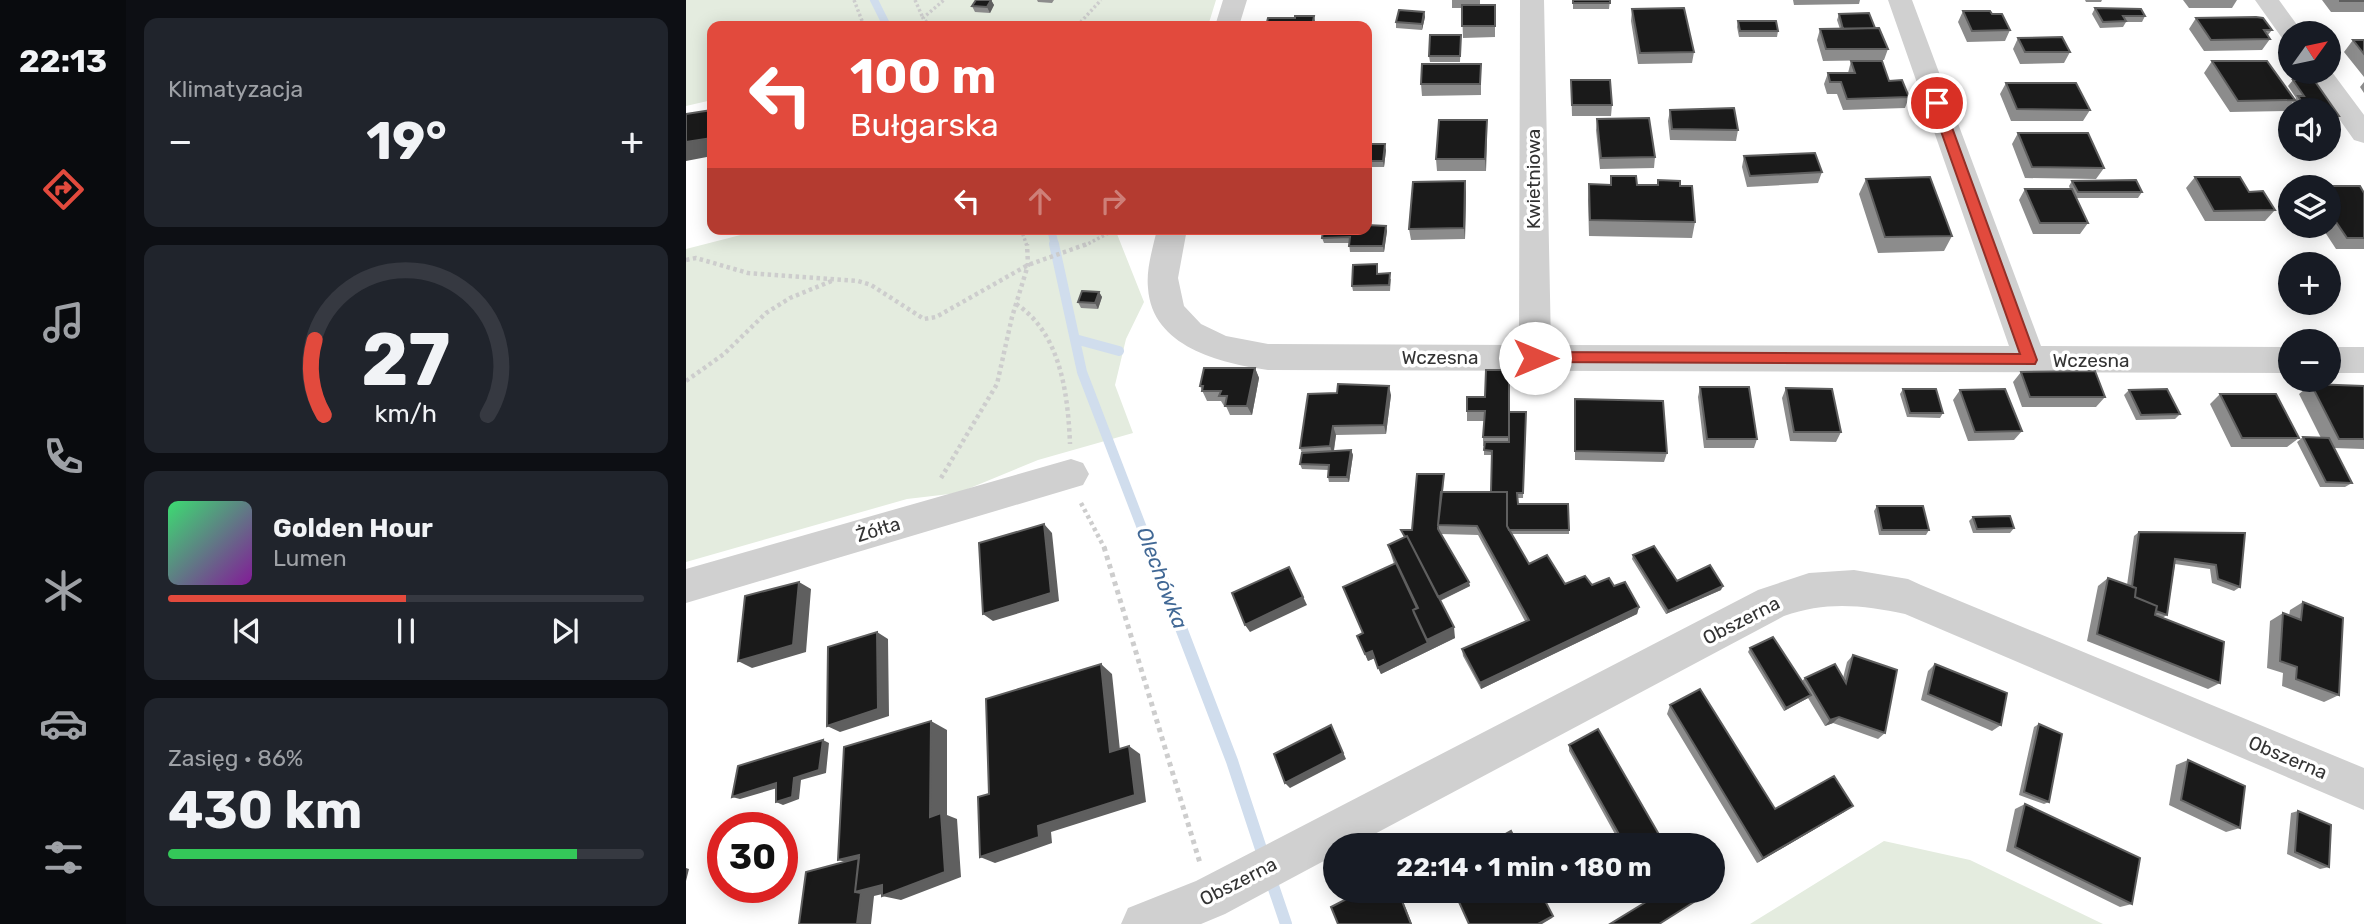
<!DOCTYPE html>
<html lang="pl">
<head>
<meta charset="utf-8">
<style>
  :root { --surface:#171b24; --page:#20242c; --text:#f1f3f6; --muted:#9ea1a6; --line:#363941; --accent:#e24a3d }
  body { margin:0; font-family:Rubik,sans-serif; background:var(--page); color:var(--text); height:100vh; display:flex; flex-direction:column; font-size:26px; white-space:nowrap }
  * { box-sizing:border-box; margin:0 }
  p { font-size:23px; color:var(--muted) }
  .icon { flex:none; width:38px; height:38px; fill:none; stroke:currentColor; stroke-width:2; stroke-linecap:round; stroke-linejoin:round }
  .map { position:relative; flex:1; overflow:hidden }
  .side { display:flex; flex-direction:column; gap:18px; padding:18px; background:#0d0f14; width:560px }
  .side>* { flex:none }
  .top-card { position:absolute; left:21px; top:21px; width:665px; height:214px; border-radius:14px; box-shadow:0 4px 18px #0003; background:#e24a3d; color:#fff; overflow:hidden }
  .needle { width:46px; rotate:57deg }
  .controls { position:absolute; left:1592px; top:21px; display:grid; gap:14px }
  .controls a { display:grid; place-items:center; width:63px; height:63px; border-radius:50%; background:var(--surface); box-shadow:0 4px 18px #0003; font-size:35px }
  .speed { position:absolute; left:21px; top:812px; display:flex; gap:14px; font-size:35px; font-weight:700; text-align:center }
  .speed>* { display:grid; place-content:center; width:91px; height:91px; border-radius:50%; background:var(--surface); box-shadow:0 4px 18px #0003; line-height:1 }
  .speed .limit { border:10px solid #d22; background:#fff; color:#111 }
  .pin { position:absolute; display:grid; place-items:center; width:60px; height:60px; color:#fff; margin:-30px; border:4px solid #fff; border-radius:50%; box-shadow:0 2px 7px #0007 }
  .me { position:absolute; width:77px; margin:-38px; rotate:90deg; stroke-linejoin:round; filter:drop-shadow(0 0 5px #0008) }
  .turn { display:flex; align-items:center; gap:24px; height:147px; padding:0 28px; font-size:32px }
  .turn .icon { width:91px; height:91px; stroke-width:2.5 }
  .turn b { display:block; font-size:49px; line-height:60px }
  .lanes { display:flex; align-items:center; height:66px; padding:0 28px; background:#0003; justify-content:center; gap:35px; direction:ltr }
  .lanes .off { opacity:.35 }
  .big { font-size:52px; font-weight:700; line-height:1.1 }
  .side .card { flex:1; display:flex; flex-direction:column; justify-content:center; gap:10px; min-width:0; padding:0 24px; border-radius:14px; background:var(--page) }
  .side .dial { align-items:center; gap:0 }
  .dial svg { height:182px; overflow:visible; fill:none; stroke:var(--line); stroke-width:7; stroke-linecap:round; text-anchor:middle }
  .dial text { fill:var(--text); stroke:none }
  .song { display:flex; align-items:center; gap:21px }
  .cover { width:84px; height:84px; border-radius:10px; background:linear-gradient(135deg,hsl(140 70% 55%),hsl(290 70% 35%)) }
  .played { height:7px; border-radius:4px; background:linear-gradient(90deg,var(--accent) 50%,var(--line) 50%) }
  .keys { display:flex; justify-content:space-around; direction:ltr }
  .heat { display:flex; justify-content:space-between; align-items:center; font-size:38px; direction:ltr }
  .charge { height:10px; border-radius:5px; background:linear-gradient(90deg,#34c759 86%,var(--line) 0) }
  .trip { position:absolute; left:637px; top:833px; width:402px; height:70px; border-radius:35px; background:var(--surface); box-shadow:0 4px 18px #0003; font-weight:700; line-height:70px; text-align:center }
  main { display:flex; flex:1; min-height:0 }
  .tabs { display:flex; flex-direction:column; width:126px; justify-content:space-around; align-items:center; background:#090b0e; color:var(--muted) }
  .tabs .icon { width:49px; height:49px }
  .tabs .selected { color:var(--accent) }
  .tabs b { font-size:32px; color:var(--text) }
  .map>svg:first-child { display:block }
  .green { fill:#e4ecdf }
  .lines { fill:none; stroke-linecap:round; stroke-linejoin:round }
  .stream-far2 { stroke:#d0dded; stroke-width:8 }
  .stream-far1 { stroke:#d0dded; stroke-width:10 }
  .stream { stroke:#d0dded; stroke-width:12 }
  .path-far2 { stroke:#cdcdcd; stroke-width:3.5; stroke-dasharray:2.5 2.5; stroke-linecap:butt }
  .path-far1 { stroke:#cdcdcd; stroke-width:4.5; stroke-dasharray:3.5 3.5; stroke-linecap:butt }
  .path { stroke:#cdcdcd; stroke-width:5; stroke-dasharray:4.5 4.5; stroke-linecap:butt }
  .minor { fill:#d0d0d0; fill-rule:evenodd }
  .wall { fill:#8c8c8c }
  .shaded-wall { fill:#5f5f5f }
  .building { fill:#1a1a1a; stroke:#5f5f5f; stroke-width:2 }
  .route { fill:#e24a3d; stroke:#933028; stroke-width:2 }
  .labels { text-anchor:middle; stroke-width:7; stroke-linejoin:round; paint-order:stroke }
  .street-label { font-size:19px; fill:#333; stroke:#fff }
  .water-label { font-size:21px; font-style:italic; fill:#416895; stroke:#fff }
</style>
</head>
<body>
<main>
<nav class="tabs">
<b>22:13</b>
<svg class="icon selected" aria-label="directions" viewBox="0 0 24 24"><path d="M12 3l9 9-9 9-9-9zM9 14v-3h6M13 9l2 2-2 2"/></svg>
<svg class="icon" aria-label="music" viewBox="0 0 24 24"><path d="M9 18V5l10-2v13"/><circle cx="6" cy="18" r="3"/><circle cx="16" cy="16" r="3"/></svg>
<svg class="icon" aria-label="phone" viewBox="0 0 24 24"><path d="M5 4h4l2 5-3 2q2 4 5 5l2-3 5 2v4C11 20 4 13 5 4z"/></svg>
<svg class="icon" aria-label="climate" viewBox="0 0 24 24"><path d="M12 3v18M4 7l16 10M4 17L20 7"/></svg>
<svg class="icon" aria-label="car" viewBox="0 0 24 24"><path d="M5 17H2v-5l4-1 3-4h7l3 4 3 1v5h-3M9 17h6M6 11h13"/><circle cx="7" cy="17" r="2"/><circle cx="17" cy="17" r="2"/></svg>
<svg class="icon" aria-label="filters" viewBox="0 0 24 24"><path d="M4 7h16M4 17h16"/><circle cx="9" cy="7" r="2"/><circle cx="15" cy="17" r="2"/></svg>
</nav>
<section class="side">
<div class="card"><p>Klimatyzacja</p>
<div class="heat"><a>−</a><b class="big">19°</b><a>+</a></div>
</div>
<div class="card dial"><svg viewBox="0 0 100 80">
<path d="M14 69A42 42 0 1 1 86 69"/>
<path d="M14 69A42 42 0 0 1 10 36" stroke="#e24a3d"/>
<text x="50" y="56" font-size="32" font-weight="700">27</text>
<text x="50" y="72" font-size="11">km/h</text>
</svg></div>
<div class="card">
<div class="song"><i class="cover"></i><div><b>Golden Hour</b><p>Lumen</p></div></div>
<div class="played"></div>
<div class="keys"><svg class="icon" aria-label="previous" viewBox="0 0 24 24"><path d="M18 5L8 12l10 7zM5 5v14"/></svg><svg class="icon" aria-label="pause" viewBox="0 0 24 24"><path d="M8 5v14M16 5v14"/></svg><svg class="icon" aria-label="next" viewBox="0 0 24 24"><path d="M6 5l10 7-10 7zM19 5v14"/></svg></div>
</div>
<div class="card"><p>Zasięg · 86%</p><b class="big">430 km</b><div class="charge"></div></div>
</section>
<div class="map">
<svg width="1678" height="924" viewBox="0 0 1678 924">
  <rect width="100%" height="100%" fill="#fff"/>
  <path class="green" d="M0 0H530L522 26H26V100L0 106Z
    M78 229H429L458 302 440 339 429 385 447 433 352 460 272 493 221 499 0 562V249Z
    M1198 841 1284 860 1417 924H1064Z"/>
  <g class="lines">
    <path class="stream-far2" d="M188 0 201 26
      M365 229 369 246"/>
    <path class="stream-far1" d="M368 244 396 372 464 549
      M389 339 433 351"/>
    <path class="stream" d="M464 547 546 761 578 858
      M584 877 600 924"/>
    <path class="path-far2" d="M168 0 178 26
      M229 0 237 18
      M244 26 237 18 258 0
      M391 26 415 0
      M335 229 341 246
      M398 246 430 229"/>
    <path class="path-far1" d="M0 260 10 258 62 273 172 281 185 285 238 319 250 317 342 265 401 244
      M330 304C375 333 382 395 384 444
      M0 381 38 354 80 313 104 298 148 280
      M255 478 311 384 326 317 342 265 341 244
      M395 503 419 549"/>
    <path class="path" d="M418 547 514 863"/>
    <path class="minor" d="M537 0H561L553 26H529Z
      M834 0H858L865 345 1323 346 1202 0H1226L1355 346 1605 347V373L582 370C534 363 466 347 462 288 460 268 467 248 471 229H501L492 278 498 306 515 324 540 336 582 344 833 345Z
      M1569 0H1593L1617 33H1605V40L1596 38Z
      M1643 68 1678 115V143L1668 140 1620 72H1643Z
      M1643 347H1678V373H1643Z
      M385 459 397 463 403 474 397 485 0 603V569Z
      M1168 570 1222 579 1235 585 1678 768V810L1219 614C1177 605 1140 601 1098 616L668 845H649V855L539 914 515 924H435L442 908 510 881 1072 590 1123 573Z"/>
  </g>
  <path class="wall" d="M305 0 308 5 304 13 289 12 286 6Z
    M351 0H368L366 3 352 2Z
    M766 0H794V5H809V37L777 38 776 8H766Z
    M887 0H924L923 9H887Z
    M1107 0H1174L1173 4 1108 5Z
    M1399 0H1416L1415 2H1400Z
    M1497 0H1551L1546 8H1503Z
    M1636 0H1678V12H1645Z
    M1409 8 1459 16 1456 22H1440L1437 27 1414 28 1406 14Z
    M946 9 1008 52 1006 63 952 64 945 21Z
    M1277 11 1306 14 1324 30 1319 41 1281 42 1272 22Z
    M738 12 739 17 736 30 710 28V22Z
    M1153 14 1189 29 1202 49 1198 60 1137 61 1131 40 1134 29H1154L1151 20Z
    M1510 18 1586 30 1582 35 1584 39 1576 50 1518 51 1503 29Z
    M1052 21 1092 31 1091 37H1053L1051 27Z
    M775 35 774 62H744L743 56Z
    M1332 38 1384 52 1378 63 1334 64 1327 49Z
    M1667 40H1678V77L1658 52Z
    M1165 61 1203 81 1223 97 1219 108 1157 110 1151 94H1141L1138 84 1142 73H1162Z
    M1526 61 1609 100 1610 98 1602 86 1607 80 1653 116 1648 122H1643V110H1605L1609 105 1607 102 1600 111 1544 112 1518 73Z
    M795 75V95L736 96 735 84Z
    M885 80 926 105 925 116H886Z
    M1678 82V93L1674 87Z
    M1320 83 1404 110 1397 121H1325L1314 94Z
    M984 110 1052 130 1050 141 984 140 982 121Z
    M911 119 969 157 968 168 914 169 910 130Z
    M801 120 800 171H751L750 159Z
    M1332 133 1418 168 1410 179 1339 178 1326 144Z
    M681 144 700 150 698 167H681Z
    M1058 156 1136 172 1132 183 1061 187 1056 167Z
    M925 176 951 185H971L972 180 994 186 1009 222 1006 238 903 236 902 200 903 184 924 185Z
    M1509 177 1563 192 1589 210 1579 221H1519L1500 188Z
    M1180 179 1266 236 1258 251 1192 253 1173 194Z
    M1386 181 1456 192 1452 198H1390L1402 223 1394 234H1347L1333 200 1339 189H1384L1383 186Z
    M1635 186 1678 193V249H1650L1635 226H1643V187H1634Z
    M780 192 779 239 725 240 723 229Z
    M700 226 701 231 698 252H664L663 243H638L636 238 640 231V229H681Z
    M692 269V274L705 279 704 291H667L666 286Z
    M413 292 416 297 412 309 395 308 392 302Z
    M569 368 573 378 566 415H544L540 406H538L535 401H521L514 386Z
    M1335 372 1419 397 1410 407H1336L1327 382Z
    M1625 384 1678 386V449L1648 448 1666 483 1659 487H1634L1611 442 1617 437 1635 438 1613 394Z
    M1014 387 1071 439 1068 448H1018L1012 397Z
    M1100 388 1155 432 1150 442 1104 441 1096 398Z
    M1217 389 1257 413 1254 418 1221 417 1214 394Z
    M1274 390 1336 431 1328 440 1282 441 1267 400Z
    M1443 390 1494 414 1489 419 1450 420 1438 395Z
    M622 394 705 395 700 434 650 435 648 451 665 450 667 455 663 482H643L642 477 643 470 616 469 614 464 616 453 614 448Z
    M1534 394 1613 438 1601 447H1545L1524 404Z
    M781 397 823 415 840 412 837 498H832V504L883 530V534H826L843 564 879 584 928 586 953 607 951 614 795 689 777 656 776 649 839 621 792 535 755 534 784 586 754 601 769 638 695 674 689 658 682 661 674 643 676 633 708 564 702 545 718 537 715 530H726L758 474 757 492H805L806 455H798V446H797V437L798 421H781Z
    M889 399 981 453 978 462 889 460Z
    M1191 506 1243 530 1240 535H1193L1188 511Z
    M1287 517 1328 528 1324 533H1287L1283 521Z
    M1453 532 1559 533 1554 587 1548 591 1526 583 1524 569 1489 564 1481 615 1476 618 1534 683 1522 689 1401 641 1412 586 1422 578 1441 585 1448 536Z
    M947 555 991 581 1035 590 980 614 946 559Z
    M1617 602 1653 695 1638 702 1596 686 1597 673 1581 668 1584 621 1597 613 1603 616 1604 610Z
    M1064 648 1116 681 1119 678H1157L1161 662 1167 655 1199 733 1192 739 1147 723 1139 726 1122 698 1098 711 1062 652Z
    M1249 664 1315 725 1306 731 1235 700 1242 671Z
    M984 705 1089 809 1158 812 1071 863 981 714Z
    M1353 724 1363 802 1358 804 1333 795 1348 727Z
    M883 745 979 845H935L883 751Z
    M1502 760 1554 828 1540 832 1483 805 1490 765Z
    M1339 804 1446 904 1434 907 1320 851 1329 809Z
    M1612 811 1643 867 1634 869 1601 854 1605 813Z
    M960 891H1005L1011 900 974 924H924L965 899Z"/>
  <path class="shaded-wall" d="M305 0 308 5 304 13 301 7Z
    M738 12 739 17 736 30V24Z
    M628 16 630 26H626Z
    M684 82 685 94 682 122 681 104Z
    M801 120V131L800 171 799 159Z
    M26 138V156L0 161V142Z
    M699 144 700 150 698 167 697 161Z
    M779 181 780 192 779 239 778 228Z
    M700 226 701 231 698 252 697 246Z
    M413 292 416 297 412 309 409 303Z
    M569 368 573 378 566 415 561 406Z
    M703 386 705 395 700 434 698 425Z
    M647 426 650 435 647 455 644 446Z
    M665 450 667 455 663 482 661 477Z
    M358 524 366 533 373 601 307 621 297 614Z
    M603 567 621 605 564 632 559 625Z
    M113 582 125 589 120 652 66 668 52 661Z
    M783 582 784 586 751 602 750 598Z
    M1037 586 1035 590 980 614 982 611Z
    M953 607 951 614 795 689 794 683Z
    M768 627 769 638 695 674 692 668 742 643 741 640Z
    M191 632 202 639 203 716 154 732 141 726Z
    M686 651 689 658 682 661 679 654Z
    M415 664 426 674 435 760 424 752Z
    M1125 695 1122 698 1098 711 1100 708Z
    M1153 717 1147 723 1139 726 1144 720Z
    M245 721 261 730V815L271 819 275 877 215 900 196 896 209 891 188 896 185 924H171L169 892 172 865 152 860 173 855 244 817Z
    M645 725 660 759 604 788 599 783Z
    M137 740 143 743 140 773 115 780 113 799 97 805 90 802Z
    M443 746 454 754 460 802 365 832 366 843 309 863 294 857 352 826Z
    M90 783 98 786 54 799 46 797Z
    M1167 806 1158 812 1071 863 1077 858Z
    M0 868 3 869 0 881Z
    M712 891H713L726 924H725Z
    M867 916 866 918 856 924H852Z"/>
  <path class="building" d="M290 0H305L301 7 286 6Z
    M887 0H924V3H887Z
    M1654 0H1678V1H1654Z
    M776 5H809V26H776Z
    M998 8 1008 52 954 53 946 9Z
    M1409 8 1455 9 1459 16H1437L1440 21 1417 22Z
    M713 10 738 12 736 24 710 22Z
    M1277 11H1304L1306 14H1316L1324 30 1286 31Z
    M1183 13 1189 28 1157 29 1153 14Z
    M609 16H628L626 26H580L582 18H609Z
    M1570 17 1577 18 1586 30H1578L1584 39 1525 40 1510 18Z
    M1052 21H1090L1092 31H1054Z
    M1193 28 1202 49H1140L1134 29Z
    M744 35H775L774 56H743Z
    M1376 37 1384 52H1339L1332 38Z
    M1667 40H1678V54Z
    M1165 61H1196L1203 81 1216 80 1223 97 1161 99 1155 82H1144L1142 73H1169Z
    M1526 61H1581L1609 100 1552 101Z
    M736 64H795L794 84H735Z
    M885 80H924L926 105H886Z
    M1607 80H1628L1653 116H1643V110H1613L1609 105H1618L1612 96H1618Z
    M681 82H684L681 104Z
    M1320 83H1390L1404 110 1331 109Z
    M1048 108 1052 130 986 129 984 110Z
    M26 110V138L0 142V114Z
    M963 118 969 157 915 158 911 119Z
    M753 120H801L799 159H750Z
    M1332 133H1402L1418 168 1346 167Z
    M681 144H699L697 161H681Z
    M1129 153 1136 172 1064 176 1058 156Z
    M925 176H950L951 185H972V180L994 181V186H1006L1009 222 904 220 903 184 925 185Z
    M1244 177 1266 236 1199 237 1180 179Z
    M1509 177H1554L1563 192 1577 191 1589 210 1528 211Z
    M1450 180 1456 192H1392L1386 181Z
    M779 181 778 228 723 229 727 182Z
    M1635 186H1674L1678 193V238H1661L1644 213 1652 212 1643 198V187H1636Z
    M1339 189H1386L1402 223H1354Z
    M681 225 700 226 697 246H663L664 237 636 238 637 231H665V229H681Z
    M691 264V274L704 273 703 285 666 286 667 265Z
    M396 291 413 292 409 303 392 302Z
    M518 368H569L561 406H539L541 396H533L535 391H516L517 386H514Z
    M800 370H823V437H797L799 411H781V397H799Z
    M1409 371 1419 397H1344L1335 372Z
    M652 384 703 386 698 425 647 426 644 446 614 448 622 394 651 393Z
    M1625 384 1678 386V439H1653Z
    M1014 387H1063L1071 439H1021Z
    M1100 388 1146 389 1155 432H1108Z
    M1217 389H1250L1257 413H1224Z
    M1319 389 1336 431 1289 432 1274 390Z
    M1481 389 1494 414 1455 415 1443 390Z
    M1534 394H1590L1613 438H1556Z
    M889 399 977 401 981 453 889 451Z
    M823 412H840L837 493H831L832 504H882L883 530H823L821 526V492H805L806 451 798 450 799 442H823Z
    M1617 437 1643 438 1666 483 1640 482Z
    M665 450 661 477H642L643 465 614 464 616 453Z
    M731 474H758L752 525V529L783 582 752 597 721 536 719 537 715 530H726Z
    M755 492H821V526L843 564 861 555 879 584 899 576 906 585 923 578 928 586 939 582 953 607 794 683 776 649 843 620 791 526 752 525Z
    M1191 506H1237L1243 530H1196Z
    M1324 516 1328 528 1291 529 1287 517Z
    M358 524 365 593 297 614 293 543Z
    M1453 532 1559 533 1554 587 1532 579 1530 565 1489 559 1481 615 1470 611 1471 606 1449 597 1450 588 1446 587Z
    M721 536 768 627 741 640 727 610 732 608 702 545Z
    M968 546 991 581 1024 565 1037 586 982 611 947 555Z
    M710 563 731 608 727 610 728 613 742 643 692 668 686 651 679 654 671 636 677 633 657 587Z
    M603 567 617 597 559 625 546 593Z
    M1422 578 1450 588 1449 597 1471 606 1469 615 1538 642 1534 683 1411 634Z
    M113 582 107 645 52 661 59 596Z
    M1617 602 1657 618 1653 695 1610 679 1611 667 1594 661 1597 613 1615 620Z
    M191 632 192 709 141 726 142 647Z
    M1087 637 1125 695 1100 708 1064 648Z
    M1167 655 1211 670 1199 733 1153 717 1144 720 1119 678 1149 664 1160 683Z
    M415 664 424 752 443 746 449 795 352 826 353 837 294 857 292 797 303 794 300 699Z
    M1249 664 1321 693 1315 725 1242 694Z
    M1014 689 1089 809 1148 776 1167 806 1077 858 984 705Z
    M245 721 244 817 255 813 259 872 196 896V885L169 892 173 855 152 860 158 747Z
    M1353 724 1376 734 1363 802 1338 792Z
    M645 725 657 753 599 783 588 754Z
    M912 729 979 845H939L883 745Z
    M137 740 133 770 108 778 106 797 90 802V783L46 797 52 766Z
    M1502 760 1559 786 1554 828 1495 800Z
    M1339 804 1454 858 1446 904 1329 847Z
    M1612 811 1645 825 1643 867 1609 852Z
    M825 831 832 845H800Z
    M173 858 169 892 175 893 171 924H113L120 872Z
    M676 891H712L725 924H652L645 907Z
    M768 891H854L867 916 852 924H783Z
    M964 891H1005L1011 900 973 924H924L968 897Z"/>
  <path class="route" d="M1251 99 1257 103 1351 360 1349 364 844 362 841 358 844 354 849 352 1334 354 1245 103Z"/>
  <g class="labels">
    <g class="street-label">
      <text transform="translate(847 179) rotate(-90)" y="7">Kwietniowa</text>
      <text x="754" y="364">Wczesna</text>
      <text x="1405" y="367">Wczesna</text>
      <text transform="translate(192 529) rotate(-17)" y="7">Żółta</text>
      <text transform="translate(1055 620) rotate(-27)" y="7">Obszerna</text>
      <text transform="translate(1602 757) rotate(23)" y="7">Obszerna</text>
      <text transform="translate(552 881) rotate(-27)" y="7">Obszerna</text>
    </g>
    <g class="water-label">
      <text transform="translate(476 578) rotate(69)" y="7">Olechówka</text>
    </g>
  </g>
</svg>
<div class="controls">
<a><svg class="needle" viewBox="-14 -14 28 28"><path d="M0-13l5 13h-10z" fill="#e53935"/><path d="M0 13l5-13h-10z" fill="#9ea1a6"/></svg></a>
<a><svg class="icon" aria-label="sound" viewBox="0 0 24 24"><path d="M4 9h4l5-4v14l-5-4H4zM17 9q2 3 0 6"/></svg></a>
<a><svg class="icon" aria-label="layers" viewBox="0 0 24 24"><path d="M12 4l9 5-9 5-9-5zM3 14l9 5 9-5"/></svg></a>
<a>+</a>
<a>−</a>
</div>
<div class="speed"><div class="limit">30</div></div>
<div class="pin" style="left:1251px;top:103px;background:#d93025"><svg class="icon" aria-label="arrive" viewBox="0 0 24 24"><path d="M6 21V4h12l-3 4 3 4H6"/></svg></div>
<svg class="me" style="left:849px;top:358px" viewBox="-20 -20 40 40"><circle r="19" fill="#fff"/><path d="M0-13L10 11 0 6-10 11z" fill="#e24a3d"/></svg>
<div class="trip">22:14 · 1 min · 180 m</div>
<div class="top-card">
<div class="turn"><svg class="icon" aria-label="left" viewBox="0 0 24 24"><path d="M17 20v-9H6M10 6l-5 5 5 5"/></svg><div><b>100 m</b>Bułgarska</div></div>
<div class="lanes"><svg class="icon" aria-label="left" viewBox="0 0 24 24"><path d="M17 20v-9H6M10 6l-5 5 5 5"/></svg><svg class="icon off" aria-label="ahead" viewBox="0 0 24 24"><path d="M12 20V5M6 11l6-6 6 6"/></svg><svg class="icon off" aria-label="right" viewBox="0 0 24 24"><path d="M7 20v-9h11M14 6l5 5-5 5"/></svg></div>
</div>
</div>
</main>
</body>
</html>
